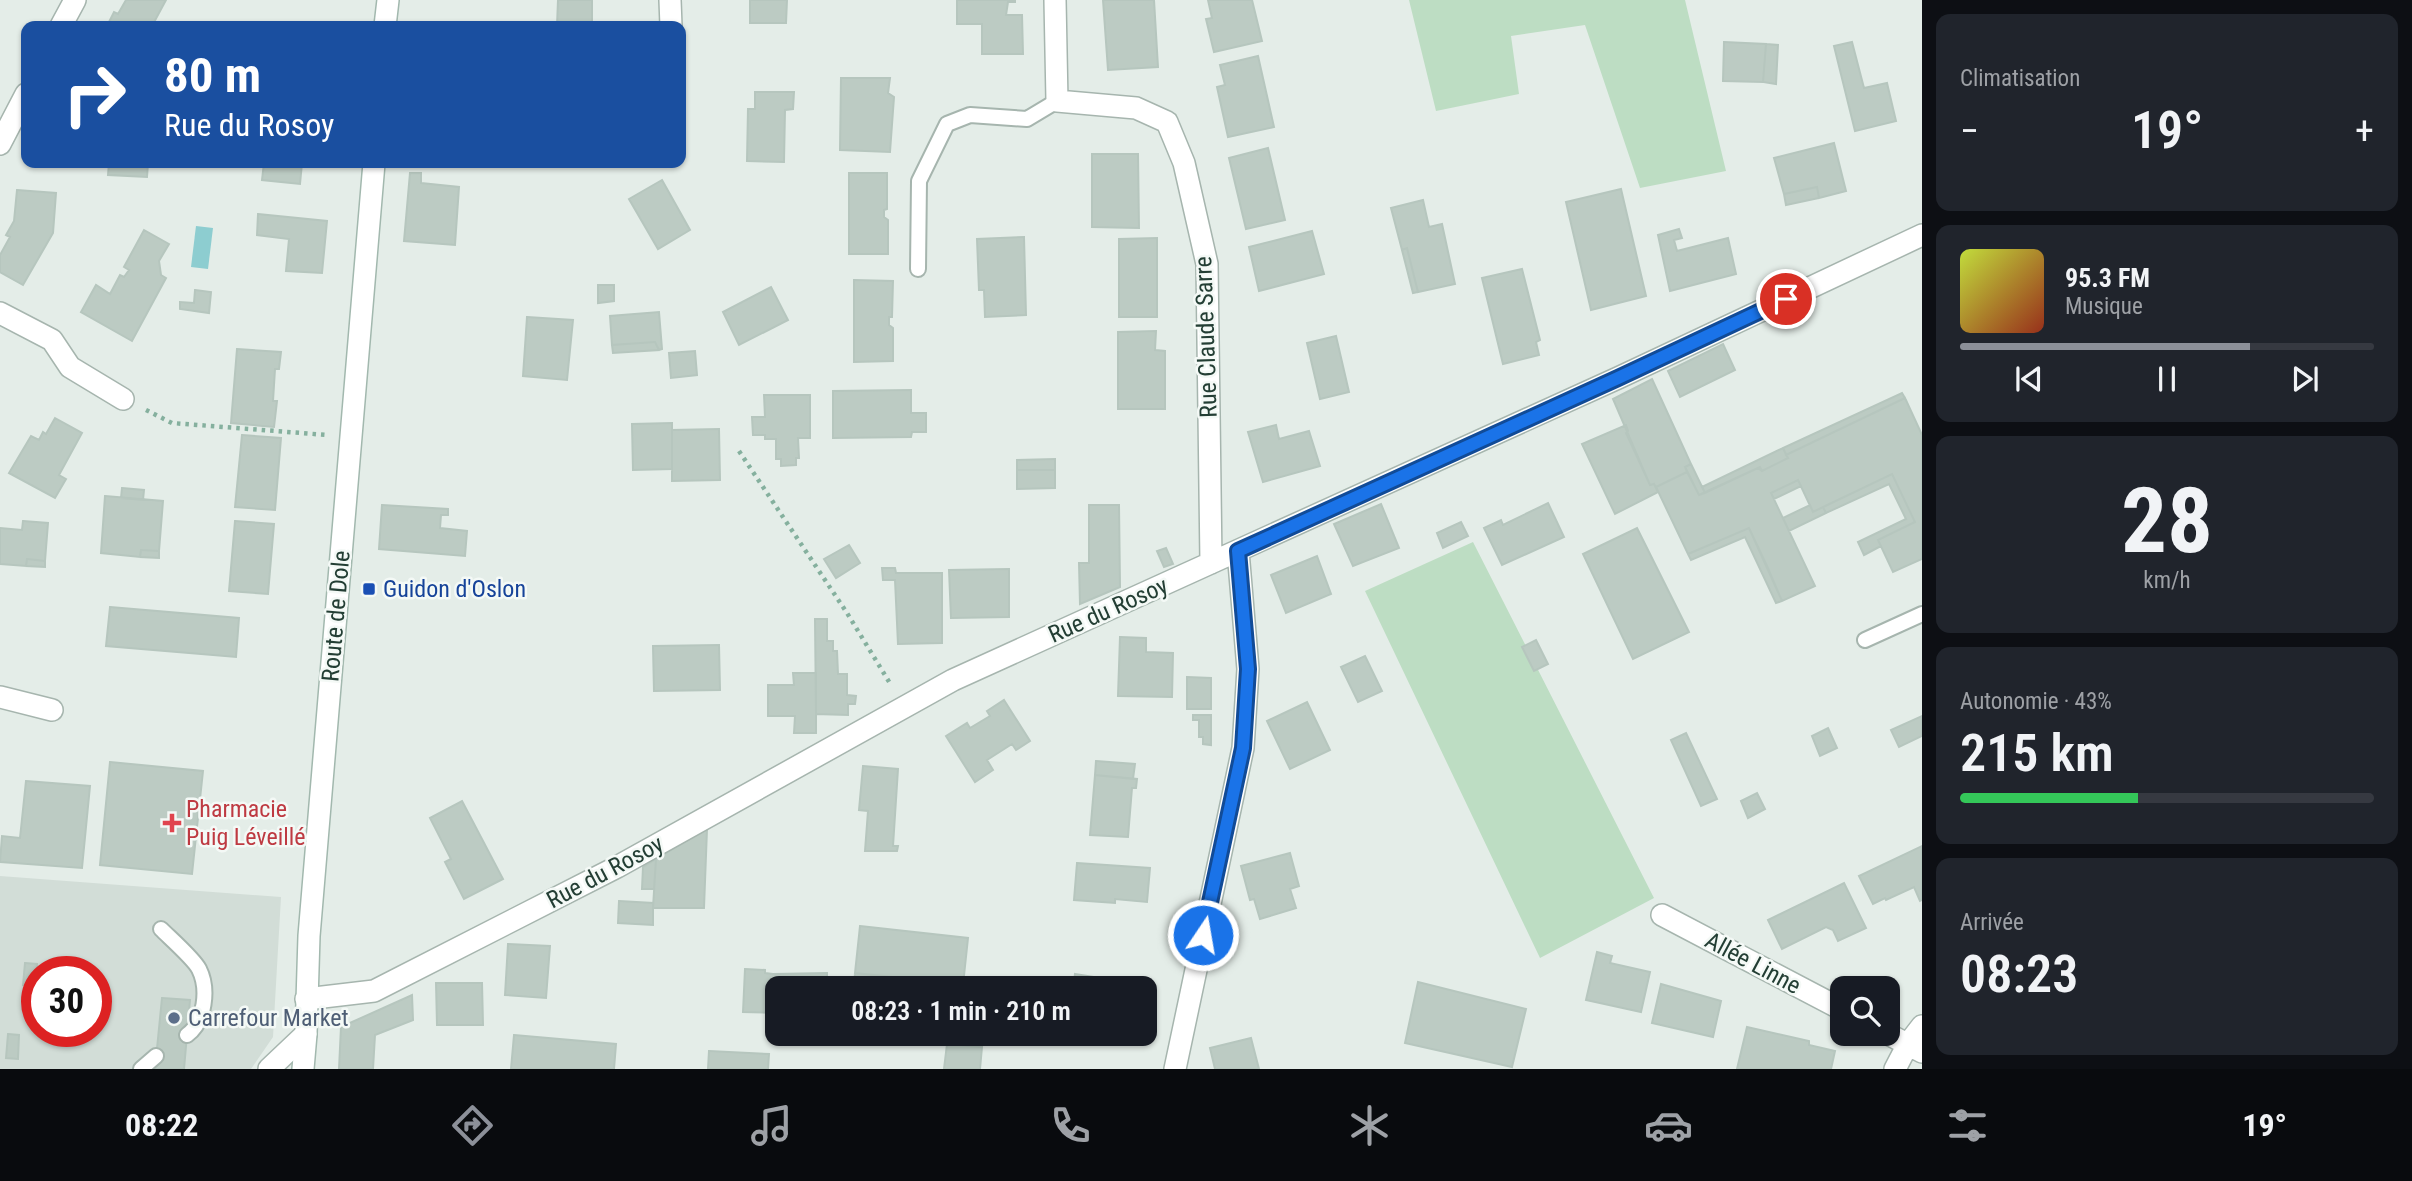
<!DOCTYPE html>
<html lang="fr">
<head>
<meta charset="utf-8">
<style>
  :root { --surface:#171b24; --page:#20242c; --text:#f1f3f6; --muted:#9ea1a6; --line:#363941; --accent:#8c9099 }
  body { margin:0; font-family:"Roboto Condensed",sans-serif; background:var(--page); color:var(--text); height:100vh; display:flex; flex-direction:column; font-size:26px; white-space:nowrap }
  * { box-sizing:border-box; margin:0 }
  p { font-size:23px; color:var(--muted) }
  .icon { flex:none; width:38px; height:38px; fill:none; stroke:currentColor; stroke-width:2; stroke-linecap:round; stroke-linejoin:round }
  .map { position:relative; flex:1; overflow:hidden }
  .drawer { display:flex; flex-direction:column; gap:14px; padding:14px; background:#0d0f14; width:490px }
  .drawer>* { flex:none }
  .hud { position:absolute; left:21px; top:21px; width:665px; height:147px; border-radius:14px; box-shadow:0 2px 5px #0004; background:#1a4fa0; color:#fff; overflow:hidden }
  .tools { position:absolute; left:1830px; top:976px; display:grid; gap:14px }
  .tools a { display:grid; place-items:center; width:70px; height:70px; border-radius:14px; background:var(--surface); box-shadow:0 2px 5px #0004; font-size:35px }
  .speed { position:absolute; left:21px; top:956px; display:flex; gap:14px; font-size:35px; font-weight:700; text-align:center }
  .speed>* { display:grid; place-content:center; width:91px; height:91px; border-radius:50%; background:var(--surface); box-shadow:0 2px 5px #0004; line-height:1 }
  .speed .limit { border:10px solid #d22; background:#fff; color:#111 }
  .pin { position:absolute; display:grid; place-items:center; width:60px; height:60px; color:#fff; margin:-30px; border:4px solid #fff; border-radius:50%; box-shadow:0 2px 7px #0007 }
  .me { position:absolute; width:77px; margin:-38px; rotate:12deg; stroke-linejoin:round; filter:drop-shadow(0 0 5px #0008) }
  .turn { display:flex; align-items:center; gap:24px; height:147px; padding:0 28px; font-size:32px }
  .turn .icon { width:91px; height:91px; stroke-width:2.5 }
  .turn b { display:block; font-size:49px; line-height:60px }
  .big { font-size:52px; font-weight:600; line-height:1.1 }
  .drawer .tile { flex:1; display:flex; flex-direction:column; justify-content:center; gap:10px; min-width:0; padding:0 24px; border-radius:14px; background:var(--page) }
  .drawer .dial { align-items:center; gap:0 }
  .dial b { font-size:91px; line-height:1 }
  .song { display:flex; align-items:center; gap:21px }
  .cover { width:84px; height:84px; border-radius:10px; background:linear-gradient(135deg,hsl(70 70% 55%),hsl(10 70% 35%)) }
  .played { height:7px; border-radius:4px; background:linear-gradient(90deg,var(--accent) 70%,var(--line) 70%) }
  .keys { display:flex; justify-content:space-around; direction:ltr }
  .heat { display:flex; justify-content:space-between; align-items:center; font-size:38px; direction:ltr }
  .charge { height:10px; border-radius:5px; background:linear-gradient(90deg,#34c759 43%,var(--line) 0) }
  .trip { position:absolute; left:765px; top:976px; width:392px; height:70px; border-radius:14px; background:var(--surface); box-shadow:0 2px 5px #0004; font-weight:600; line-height:70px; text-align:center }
  .dock { display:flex; height:112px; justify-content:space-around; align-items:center; background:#090b0e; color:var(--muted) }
  .dock .icon { width:49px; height:49px }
  .dock .active { color:var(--accent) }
  .dock b { font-size:32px; color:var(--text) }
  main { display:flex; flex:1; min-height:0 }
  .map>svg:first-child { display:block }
  .built { fill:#d2ddd7; fill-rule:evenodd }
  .green { fill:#bdddc3 }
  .water { fill:#8dcdd0 }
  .building { fill:#bccbc3; stroke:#b6c6be; stroke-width:2 }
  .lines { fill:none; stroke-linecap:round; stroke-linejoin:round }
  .service-casing { stroke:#a6b5ae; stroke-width:18 }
  .minor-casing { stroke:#a6b5ae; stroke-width:24 }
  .secondary-casing { stroke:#a2b8ae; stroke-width:24 }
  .path { stroke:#85b09e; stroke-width:4.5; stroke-dasharray:3.5 5; stroke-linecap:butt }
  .service { stroke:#fff; stroke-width:14 }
  .minor { stroke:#fff; stroke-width:21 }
  .secondary { stroke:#fff; stroke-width:21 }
  .route-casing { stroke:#114b97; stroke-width:18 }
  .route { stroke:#1a73e8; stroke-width:12 }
  .transit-dot { fill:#1a4fb4; stroke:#f4f9f6; stroke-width:2.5 }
  .health-dot { fill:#e0444e; stroke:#f4f9f6; stroke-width:2.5 }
  .service-dot { fill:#5c6f8a; stroke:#f4f9f6; stroke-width:2.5 }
  .labels { text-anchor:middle; stroke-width:5; stroke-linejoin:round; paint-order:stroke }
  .street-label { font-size:24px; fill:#233e34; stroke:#f4f9f6 }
  .transit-label { font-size:24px; fill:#164399; stroke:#f4f9f6; text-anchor:start }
  .health-label { font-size:24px; fill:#be3a42; stroke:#f4f9f6; text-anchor:start }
  .service-label { font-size:24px; fill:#4e5e75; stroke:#f4f9f6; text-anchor:start }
</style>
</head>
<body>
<main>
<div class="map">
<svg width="1922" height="1069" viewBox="0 0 1922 1069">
  <rect width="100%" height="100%" fill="#e4ede8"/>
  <path class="built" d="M0 876 281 897 273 1037 251 1069H0ZM37 971H96V1031H37Z"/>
  <path class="green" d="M1409 0H1685L1726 171 1640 188 1585 25 1511 36 1519 94 1436 111Z
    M1473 542 1654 898 1540 958 1365 591Z"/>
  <path class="water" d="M196 226 213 228 208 269 191 267Z"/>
  <path class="building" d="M126 0H166L152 26H107L114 12 118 14Z
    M558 0H592V26H557Z
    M750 0H787L786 23H750Z
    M957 0H1015V2H1008L1006 15H1022L1023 54H982V24H957Z
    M1103 0H1154L1158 67 1108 70Z
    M1208 0H1252L1262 41 1214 52 1206 19 1212 18Z
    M1724 42 1766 44 1763 82 1723 81Z
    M1852 42 1864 88 1887 83 1896 121 1855 131 1834 46Z
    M1766 44 1778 45 1776 84 1763 82Z
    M1258 56 1274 127 1228 137 1217 87 1225 85 1220 65Z
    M841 78H890L888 93 894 97 890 152 840 150Z
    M755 92H794L793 109 785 110 784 162 747 161 748 109H755Z
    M1834 143 1846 191 1819 198 1817 187 1784 194 1774 158Z
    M1268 148 1285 220 1246 229 1229 158Z
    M1092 154H1138L1139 228 1092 227Z
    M109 163H148L147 177 108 175Z
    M264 163H302L300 184 262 180Z
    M410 173H421V183L459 187 455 245 404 241Z
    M849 173H887V209L884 210V217L888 220V254H849Z
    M662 180 690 230 658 249 629 199Z
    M1817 187 1819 198 1786 205 1784 194Z
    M1621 189 1646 296 1591 310 1566 202Z
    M17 190 56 193 53 233 23 285 0 272V255L10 237 6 235 14 221Z
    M1423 200 1429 227 1442 224 1455 284 1418 292 1407 248 1402 250 1391 208Z
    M258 214 327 221 322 273 286 271 289 239 257 235Z
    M1679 229 1682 238 1674 240 1677 251 1728 238 1736 274 1670 291 1658 235Z
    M144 230 169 244 159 261 161 275 166 278 132 341 81 312 96 285 110 294 120 275 124 277 129 270 124 267Z
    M1312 231 1324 274 1259 291 1249 247Z
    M1024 237 1026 315 985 317 984 290H979L977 239Z
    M1157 238V317H1119V239Z
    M1407 248 1418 292 1413 293 1402 250Z
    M1522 269 1540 340 1536 342 1539 355 1503 364 1482 278Z
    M854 280 893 281 892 317H889V325L893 328V361L854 362Z
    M598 285H614V301L598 303Z
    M771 287 788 320 739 345 723 312Z
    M195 290 211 292 209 313 180 309V302L194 303Z
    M659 312 662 349 659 350 655 342 612 345 610 316Z
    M527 317 573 320 567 380 523 376Z
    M1156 331 1155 350 1165 351V409H1118V332Z
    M1336 336 1349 392 1320 399 1307 343Z
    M655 342 659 350 613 353 612 345Z
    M1723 344 1735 370 1680 397 1668 371Z
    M237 349 281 352 279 369H275L273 401H277L274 427 231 423Z
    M695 351 697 375 671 378 669 353Z
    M1652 379 1691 464 1685 467 1687 472 1656 487 1654 484 1650 485 1613 399Z
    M911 390V413H926V432H912L911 437 833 438V391Z
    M1902 393 1905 398 1786 455 1783 448Z
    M764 395H810V438H798L799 458H796V465L781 466V459H776V439H765V435H753L752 417H765Z
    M1905 398 1922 435V559L1893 572 1878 540 1915 522 1892 474 1813 512 1798 480 1771 493 1815 586 1782 601 1749 528 1688 554 1656 487 1687 472 1699 495 1758 468 1762 471 1788 458 1786 455Z
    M55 418 82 433 59 475 66 479 55 498 9 473 31 436 39 440 43 432 46 434Z
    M672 423V469L633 470 632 424Z
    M1276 425 1279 439 1309 431 1320 466 1263 482 1248 432Z
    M1626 425 1628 431 1626 433 1650 485 1654 484 1658 492 1615 514 1582 444Z
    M719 429 720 480 672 481V430Z
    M242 435 281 438 275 510 235 507Z
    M1783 448 1788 458 1762 471 1760 467 1705 493 1702 487Z
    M1055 459V470H1017V460Z
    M1691 464 1705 493 1699 495 1685 467Z
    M1017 470H1055V488L1017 489Z
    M1892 474 1915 522 1878 540 1881 546 1864 555 1858 542 1906 519 1889 484 1826 513 1823 507Z
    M1798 480 1801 486 1774 499 1771 493Z
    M122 488 144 490 143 500 121 498Z
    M105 496 163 501 159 551 141 550 140 557 101 553Z
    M1548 503 1564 537 1502 565 1484 528 1501 520 1503 525Z
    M1381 504 1399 548 1353 566 1334 524Z
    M382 505 448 509V515H441L440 528 467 531 465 556 379 549Z
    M1089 505H1119L1120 587 1080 604 1079 563H1089Z
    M1810 505 1813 512 1823 507 1826 513 1789 531 1783 518Z
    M23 521 48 523 45 561 27 559 26 566 0 564V528L22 530Z
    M235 521 274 524 268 594 229 591Z
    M1461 522 1468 536 1443 548 1437 533Z
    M1637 528 1689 632 1633 659 1583 554Z
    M1749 528 1767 566 1782 601 1776 603 1745 537 1691 560 1688 554Z
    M849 545 860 563 836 578 824 559Z
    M1166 548 1173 564 1164 567 1157 551Z
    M141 550 159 551V558L140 557Z
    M1317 556 1331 594 1286 613 1271 575Z
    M27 559 45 561V567L26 566Z
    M882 568H895L896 573H942V643L898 644 895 580H883Z
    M1009 569V617L951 618 949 570Z
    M110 607 239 618 236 657 106 646Z
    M815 619H827V641H833V651H837L838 674H847V695L856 696 855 704H848V715L816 714Z
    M1120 637 1146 638V652L1173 653 1172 697 1118 696Z
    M1536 640 1548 664 1534 671 1522 647Z
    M719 645 720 690 654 691 653 646Z
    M1365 656 1382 691 1358 702 1341 667Z
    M793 673H816V733H794L795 716H768V685H794Z
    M1187 677 1211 678V709H1187Z
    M1004 700 1030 741 1016 750 1012 744 987 760 993 770 975 782 946 736 967 723 970 728 990 716 987 711Z
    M1307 702 1330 750 1290 769 1267 721Z
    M1193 715H1211V745L1203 744V737H1199V720H1193Z
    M1922 716V736L1899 747 1891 730Z
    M1828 728 1837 748 1820 756 1812 736Z
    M1686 733 1717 799 1701 806 1671 740Z
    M1096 761 1135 764 1133 779 1095 775Z
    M110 762 203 771 192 874 100 865Z
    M863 766 898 769 893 846H898L897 851H865L868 811 859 810Z
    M1095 775 1137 779 1136 788H1132L1128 837 1090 835Z
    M26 781 90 786 82 868 0 862 2 836 20 838Z
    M1757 793 1765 809 1748 818 1741 801Z
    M462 801 503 879 464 899 445 862 451 859 430 818Z
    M707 829 704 908H653L656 859Z
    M1922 846V900L1920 901 1914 887 1886 900 1885 898 1873 904 1859 876Z
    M1290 853 1299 886 1290 889 1296 908 1260 919 1254 899 1250 900 1241 866Z
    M656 859 654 889H642L643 867Z
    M1077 863 1150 868 1147 902 1115 899V903L1074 900Z
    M1844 883 1866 928 1838 941 1833 930 1826 927 1782 949 1768 920Z
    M619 901 653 903V925L618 923Z
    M860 926 968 938 963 985 855 973Z
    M508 944 550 946 546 998 505 995Z
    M1597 952 1612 956 1610 963 1650 972 1641 1012 1586 1000Z
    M25 963 37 964 35 986 23 985Z
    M745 969 765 970V973L773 974 827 973V989H777V1013L743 1012Z
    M855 973 901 978 900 989 854 987Z
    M1075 974 1119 981 1118 989H1073Z
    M919 980 963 985 962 989H918Z
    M1418 982 1526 1009 1512 1067 1405 1043Z
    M436 983H482L483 1025H437Z
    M1661 984 1721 1001 1713 1037 1652 1023Z
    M412 995 413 1020 375 1035 373 1069H339L341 1027Z
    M162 998 190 1000 184 1069H155Z
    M1747 1027 1809 1041V1045L1835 1051 1831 1069H1737Z
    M8 1034 19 1035 18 1059 6 1058Z
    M1066 1034H1110L1109 1041Z
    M514 1035 616 1044 614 1069H511Z
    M1251 1038 1259 1069H1215L1210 1048Z
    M947 1044 982 1047 980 1069H944Z
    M709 1051 769 1054 768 1069H708Z"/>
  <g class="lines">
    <g class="service-casing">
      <path id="service" d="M918 269 919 181 947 124 970 115 1027 119 1057 101
        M1865 640 1922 614
        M161 929C170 938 194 959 199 969 209 989 205 1022 187 1035
        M141 1069 156 1056"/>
    </g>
    <g class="minor-casing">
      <path id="minor" d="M670 0 671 26
        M1055 0 1057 101 1136 108 1167 122 1184 163 1207 264 1211 563
        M61 26 75 0
        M0 144 26 94
        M0 313 52 340 70 367 123 399
        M0 697 52 710
        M1662 915 1843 1010
        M306 999 374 991 617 867 953 680 1618 378 1922 235
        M1888 1034 1922 1052
        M269 1069 306 1034
        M1175 1069 1243 748 1248 669 1238 551
        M1895 1069 1908 1044 1922 1026"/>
    </g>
    <g class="secondary-casing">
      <path id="secondary" d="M385 26 388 0
        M303 1069 306 1034 309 936 374 163"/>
    </g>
    <path class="path" d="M146 410 172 423 327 435
      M739 451 847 613 891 685"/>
    <use href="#service" class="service"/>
    <use href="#minor" class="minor"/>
    <use href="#secondary" class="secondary"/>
  </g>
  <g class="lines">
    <g class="route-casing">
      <path id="route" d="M1203 935 1243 748 1248 669 1238 551 1618 378 1786 299"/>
    </g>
    <use href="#route" class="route"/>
  </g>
  <rect class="transit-dot" x="362" y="582" width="14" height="14" rx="3.5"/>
  <path class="health-dot" d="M168.5 812.5h7v7h7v7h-7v7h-7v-7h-7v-7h7z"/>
  <circle class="service-dot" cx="174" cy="1018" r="7"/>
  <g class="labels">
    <g class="street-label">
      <text transform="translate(1206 337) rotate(-92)" y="8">Rue Claude Sarre</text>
      <text transform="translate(1108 610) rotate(-24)" y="8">Rue du Rosoy</text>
      <text transform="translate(336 616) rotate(-85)" y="8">Route de Dole</text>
      <text transform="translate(605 872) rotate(-28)" y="8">Rue du Rosoy</text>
      <text transform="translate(1753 963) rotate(28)" y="8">Allée Linne</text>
    </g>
    <g class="transit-label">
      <text x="383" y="597">Guidon d'Oslon</text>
    </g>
    <g class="health-label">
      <text x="186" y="817">Pharmacie<tspan x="186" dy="28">Puig Léveillé</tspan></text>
    </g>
    <g class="service-label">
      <text x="188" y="1026">Carrefour Market</text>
    </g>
  </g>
</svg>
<div class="tools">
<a><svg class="icon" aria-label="search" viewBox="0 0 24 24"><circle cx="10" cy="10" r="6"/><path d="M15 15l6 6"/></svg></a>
</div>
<div class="speed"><div class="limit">30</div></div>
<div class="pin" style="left:1786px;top:299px;background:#d93025"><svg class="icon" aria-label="arrive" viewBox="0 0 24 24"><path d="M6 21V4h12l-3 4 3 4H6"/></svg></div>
<svg class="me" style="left:1203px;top:935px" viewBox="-20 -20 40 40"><circle r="17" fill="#1a73e8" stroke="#fff" stroke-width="3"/><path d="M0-11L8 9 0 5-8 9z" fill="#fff"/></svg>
<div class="trip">08:23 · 1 min · 210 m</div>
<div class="hud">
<div class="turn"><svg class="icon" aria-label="right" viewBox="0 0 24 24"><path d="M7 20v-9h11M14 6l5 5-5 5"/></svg><div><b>80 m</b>Rue du Rosoy</div></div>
</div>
</div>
<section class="drawer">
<div class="tile"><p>Climatisation</p>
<div class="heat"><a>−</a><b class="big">19°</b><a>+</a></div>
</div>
<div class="tile">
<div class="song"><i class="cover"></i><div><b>95.3 FM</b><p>Musique</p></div></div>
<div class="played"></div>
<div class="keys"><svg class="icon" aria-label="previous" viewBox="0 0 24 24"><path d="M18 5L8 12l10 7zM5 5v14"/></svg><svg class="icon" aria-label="pause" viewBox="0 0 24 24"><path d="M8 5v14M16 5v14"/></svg><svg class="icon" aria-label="next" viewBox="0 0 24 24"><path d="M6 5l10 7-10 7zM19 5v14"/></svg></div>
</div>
<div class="tile dial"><b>28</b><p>km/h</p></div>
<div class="tile"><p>Autonomie · 43%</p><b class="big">215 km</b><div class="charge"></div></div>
<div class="tile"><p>Arrivée</p><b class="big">08:23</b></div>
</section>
</main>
<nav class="dock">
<b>08:22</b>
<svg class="icon active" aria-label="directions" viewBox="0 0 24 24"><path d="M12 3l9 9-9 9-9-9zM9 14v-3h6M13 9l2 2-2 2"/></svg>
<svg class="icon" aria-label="music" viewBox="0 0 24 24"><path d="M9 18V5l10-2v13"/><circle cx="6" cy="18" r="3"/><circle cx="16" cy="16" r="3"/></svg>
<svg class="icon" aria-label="phone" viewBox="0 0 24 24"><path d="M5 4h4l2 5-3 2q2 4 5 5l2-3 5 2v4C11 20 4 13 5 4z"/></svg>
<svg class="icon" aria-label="climate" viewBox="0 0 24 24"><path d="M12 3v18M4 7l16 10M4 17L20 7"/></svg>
<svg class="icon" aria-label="car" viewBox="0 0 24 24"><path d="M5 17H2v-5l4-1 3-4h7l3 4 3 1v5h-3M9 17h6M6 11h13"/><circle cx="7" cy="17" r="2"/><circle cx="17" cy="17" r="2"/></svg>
<svg class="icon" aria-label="filters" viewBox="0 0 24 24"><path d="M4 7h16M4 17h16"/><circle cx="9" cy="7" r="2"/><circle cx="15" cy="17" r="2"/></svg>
<b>19°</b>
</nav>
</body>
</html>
